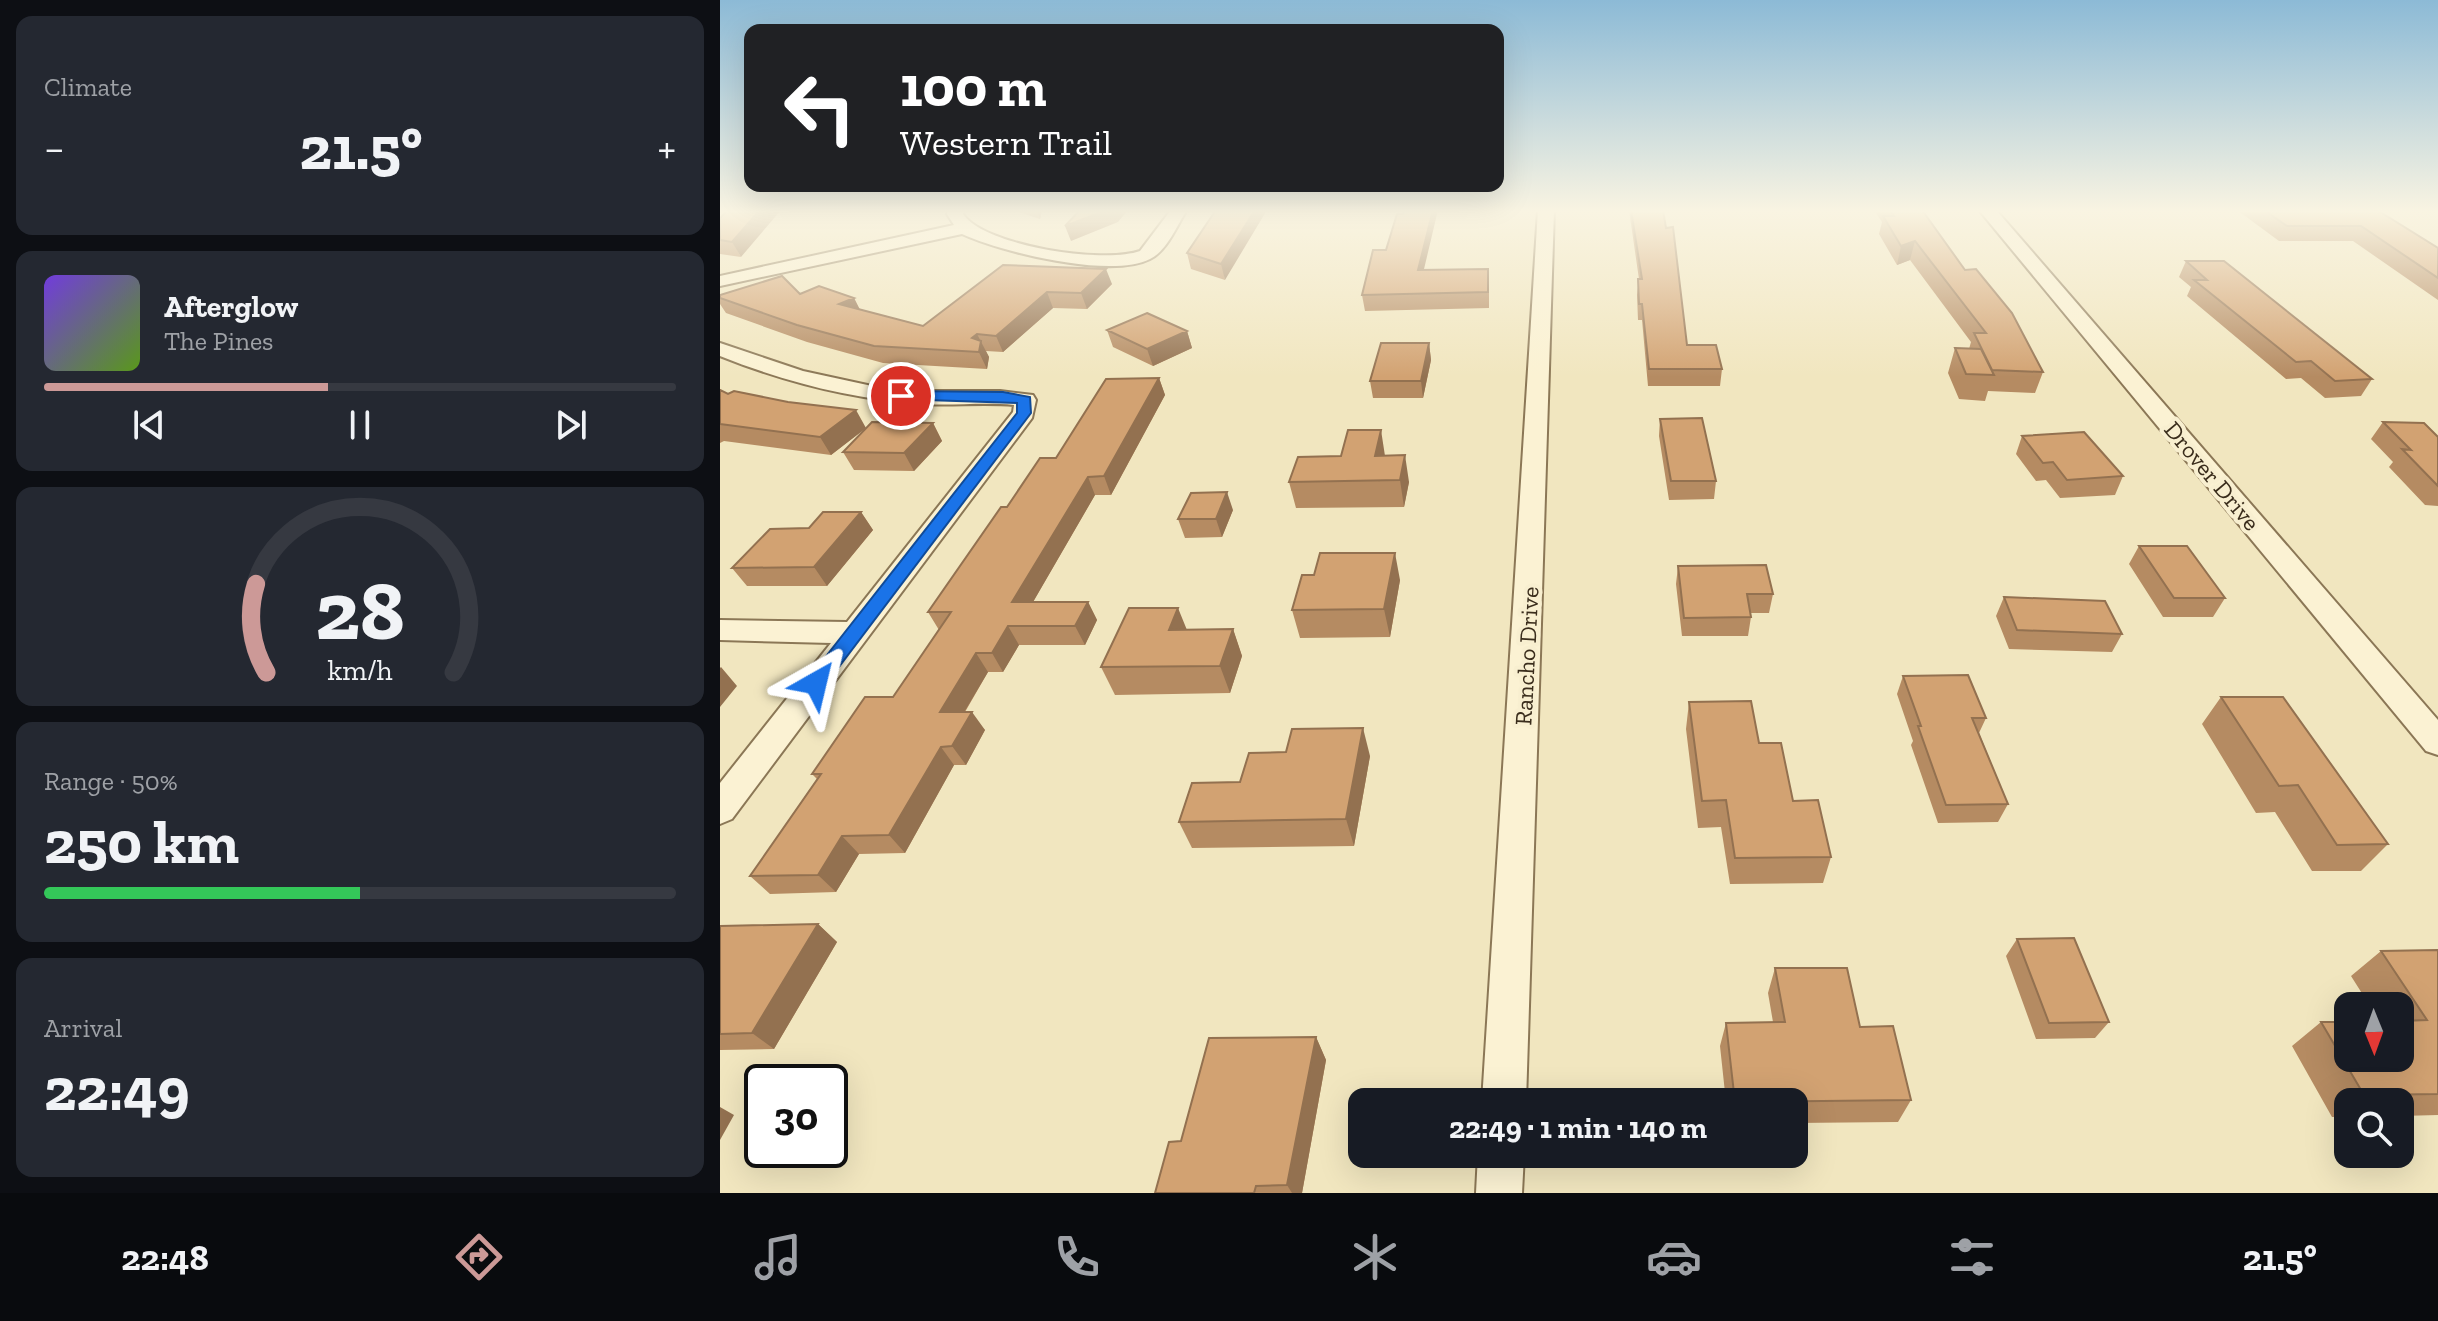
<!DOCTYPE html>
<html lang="en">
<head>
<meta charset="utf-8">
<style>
  :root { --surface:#171b24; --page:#242831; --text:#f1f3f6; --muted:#9ea1a6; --line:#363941; --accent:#cc9997 }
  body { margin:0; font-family:"Zilla Slab",serif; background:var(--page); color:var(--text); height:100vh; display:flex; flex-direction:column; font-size:30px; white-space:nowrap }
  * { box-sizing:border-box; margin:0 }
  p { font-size:26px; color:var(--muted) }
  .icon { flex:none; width:44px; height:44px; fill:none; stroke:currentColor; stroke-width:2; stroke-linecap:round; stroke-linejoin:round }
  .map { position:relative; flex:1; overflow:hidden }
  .panel { display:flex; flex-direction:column; gap:16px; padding:16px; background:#0d0f14; width:720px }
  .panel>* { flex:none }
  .hud { position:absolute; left:24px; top:24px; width:760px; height:168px; border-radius:16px; box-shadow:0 8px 32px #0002; background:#202124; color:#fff; overflow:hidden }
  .needle { width:52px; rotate:179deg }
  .tools { position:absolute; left:1614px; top:992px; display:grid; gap:16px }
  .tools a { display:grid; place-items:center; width:80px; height:80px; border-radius:16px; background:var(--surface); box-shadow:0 8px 32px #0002; font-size:40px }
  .speed { position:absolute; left:24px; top:1064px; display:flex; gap:16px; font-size:40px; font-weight:700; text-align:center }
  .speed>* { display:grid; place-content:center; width:104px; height:104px; border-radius:50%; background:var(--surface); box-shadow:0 8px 32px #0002; line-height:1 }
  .speed .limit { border:4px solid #111; border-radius:12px; background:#fff; color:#111 }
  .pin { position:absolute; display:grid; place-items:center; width:68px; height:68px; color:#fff; margin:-34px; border:4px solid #fff; border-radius:50%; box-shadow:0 2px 8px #0007 }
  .me { position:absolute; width:88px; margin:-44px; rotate:37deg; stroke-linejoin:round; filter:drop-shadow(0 0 6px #0008) }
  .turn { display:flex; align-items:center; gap:28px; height:168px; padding:0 24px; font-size:36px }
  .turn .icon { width:104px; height:104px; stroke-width:2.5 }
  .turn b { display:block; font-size:56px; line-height:68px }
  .big { font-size:60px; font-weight:700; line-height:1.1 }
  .panel .tile { flex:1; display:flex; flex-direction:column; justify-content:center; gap:12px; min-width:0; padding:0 28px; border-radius:16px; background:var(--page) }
  .panel .dial { align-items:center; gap:0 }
  .dial svg { height:208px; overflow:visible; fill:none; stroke:var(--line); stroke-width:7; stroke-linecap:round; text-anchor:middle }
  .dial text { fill:var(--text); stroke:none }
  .song { display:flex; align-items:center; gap:24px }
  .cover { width:96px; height:96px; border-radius:12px; background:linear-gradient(135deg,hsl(260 70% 55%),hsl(90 70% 35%)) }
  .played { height:8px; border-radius:4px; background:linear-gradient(90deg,var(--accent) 45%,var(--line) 45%) }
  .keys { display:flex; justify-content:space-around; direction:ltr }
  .heat { display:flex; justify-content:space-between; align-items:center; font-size:44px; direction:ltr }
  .charge { height:12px; border-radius:6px; background:linear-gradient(90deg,#34c759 50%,var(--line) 0) }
  .trip { position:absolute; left:628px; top:1088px; width:460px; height:80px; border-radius:16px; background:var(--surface); box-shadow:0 8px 32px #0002; font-weight:700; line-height:80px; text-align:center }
  .menu { display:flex; height:128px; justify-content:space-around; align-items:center; background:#090b0e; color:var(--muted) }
  .menu .icon { width:56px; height:56px }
  .menu .selected { color:var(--accent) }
  .menu b { font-size:36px; color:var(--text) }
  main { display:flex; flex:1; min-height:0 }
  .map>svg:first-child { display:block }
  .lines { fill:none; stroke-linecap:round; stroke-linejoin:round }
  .minor-casing { stroke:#8b7756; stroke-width:4 }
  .minor { fill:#fbf2d3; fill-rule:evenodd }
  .wall { fill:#b58b62 }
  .shaded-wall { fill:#937150 }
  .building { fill:#d2a272; stroke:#937150; stroke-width:2 }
  .route { fill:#1a73e8; stroke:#114b97; stroke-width:2 }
  .labels { text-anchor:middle; stroke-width:8; stroke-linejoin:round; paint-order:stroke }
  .street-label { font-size:24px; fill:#3a2d1c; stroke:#f8efd0 }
</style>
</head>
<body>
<main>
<section class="panel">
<div class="tile"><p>Climate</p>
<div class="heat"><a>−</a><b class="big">21.5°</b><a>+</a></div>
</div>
<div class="tile">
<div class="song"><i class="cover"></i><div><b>Afterglow</b><p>The Pines</p></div></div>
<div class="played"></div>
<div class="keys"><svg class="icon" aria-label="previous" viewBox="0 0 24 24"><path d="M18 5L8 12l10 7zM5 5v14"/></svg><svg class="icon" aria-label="pause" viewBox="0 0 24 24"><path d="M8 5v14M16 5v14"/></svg><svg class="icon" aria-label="next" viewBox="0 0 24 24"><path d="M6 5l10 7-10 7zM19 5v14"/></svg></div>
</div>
<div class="tile dial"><svg viewBox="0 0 100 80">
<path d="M14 69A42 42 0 1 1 86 69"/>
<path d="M14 69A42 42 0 0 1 10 35" stroke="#cc9997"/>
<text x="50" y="56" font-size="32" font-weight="700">28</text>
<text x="50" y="72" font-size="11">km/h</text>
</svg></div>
<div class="tile"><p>Range · 50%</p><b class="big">250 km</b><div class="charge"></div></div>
<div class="tile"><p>Arrival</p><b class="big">22:49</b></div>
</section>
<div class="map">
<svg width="1718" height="1193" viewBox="0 0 1718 1193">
  <rect width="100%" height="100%" fill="#f1e6bf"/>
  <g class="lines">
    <g class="minor-casing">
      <path id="minor" d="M228 210H244L243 214C264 246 384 264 420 251L451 210H467C457 225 447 251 430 259 391 279 281 252 242 234L0 286V276L234 225 227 214Z
        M818 210H834L806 1102H762Z
        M1259 210H1276L1718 720V755L1706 751Z
        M0 343 83 371 152 386 205 391H280L313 395 316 400 312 418 12 819 0 824V783L111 643 0 640V620L127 622 293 412 294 405C263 402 232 406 202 404 132 399 65 382 0 356Z
        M758 1154H804L802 1193H756Z"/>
    </g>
    <use href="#minor" class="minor"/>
  </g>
  <path class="wall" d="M292 210H322L320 219Z
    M496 210 505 280 471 269 467 253Z
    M909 210H943L967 345 1002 369 1000 386H928L922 320H918L917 295 919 279Z
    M1154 210H1202L1245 270 1323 372 1315 393 1268 391 1265 401 1239 399 1228 373 1235 348 1249 349 1251 342 1190 260 1177 265 1159 234 1162 222Z
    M1517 210H1657L1718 248V300L1633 241H1559Z
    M0 218 21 257 0 254Z
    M1466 261 1652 379 1641 396 1605 398 1581 378 1566 379 1467 296 1471 287 1459 277Z
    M283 265 392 284 367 309 333 308 283 352 266 351 269 357 267 369 163 363 87 342 6 313 0 304V295L80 294 134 298 140 310 203 326Z
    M704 270 769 285V308L645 311 642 295Z
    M387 330 467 331 472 348 433 366 393 347Z
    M709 343 711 360 703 398H653L650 381Z
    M439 378 445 395 391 495H375L313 602H368L377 620 365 645H299L283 672H268L245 712 265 730 246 765H234L185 853 139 854 116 892 50 894 30 876 97 779 92 774 173 697 219 630 208 612 287 507 336 458Z
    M0 390 8 394 146 428 213 423 222 441 194 471 134 470 123 452 146 428 111 455 4 441 0 443Z
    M940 419 996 481 994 499 949 500 939 436Z
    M1663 422 1718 437V506L1705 505 1669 467 1673 462 1651 439Z
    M1302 436 1403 476 1395 495 1340 498 1326 480 1316 481 1296 454Z
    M665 456 689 482 684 507 576 508 569 482Z
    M513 510 502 537 465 538 458 519Z
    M141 512 153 530 107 586H27L12 568 89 528Z
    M1419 546 1505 598 1493 617H1443L1409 564Z
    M958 566 1053 594 1049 613H1030L1031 617 1028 636H962L956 584Z
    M594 575 680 580 670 637 580 638 572 610Z
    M1284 597 1402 634 1392 652 1289 649 1276 616Z
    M467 629H513L522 656 510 693 395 695 381 667Z
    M1183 676 1266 718 1259 733 1288 804 1278 822 1218 823 1191 745 1193 741 1177 694Z
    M1501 697 1668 844 1641 871H1592L1555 812 1536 813 1482 724Z
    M969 702 1039 743 1073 801 1111 857 1103 883 1010 884 1001 827 978 828 966 729Z
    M650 756 634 846 472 848 459 822 520 782Z
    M98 924 117 942 54 1049 0 1050V926Z
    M1297 939 1389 1022 1375 1038 1316 1039 1286 956Z
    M1718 950V1115L1680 1116V1102H1628V1117H1612L1572 1046 1601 1022 1680 1058V1006H1650L1631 976 1661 951Z
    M1055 968 1140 1027 1191 1100 1178 1122 1074 1123V1102H1006L1000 1046 1006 1023 1053 1022 1048 993Z
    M596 1037 606 1060 582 1193H435L461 1141Z"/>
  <path class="shaded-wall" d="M40 210H61L21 257 12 242Z
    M317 210H322L320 219Z
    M387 210H408L398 222 351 241 345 226Z
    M535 210H547L505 280 501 264Z
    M713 210H718L700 286 698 270Z
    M1195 241 1190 260 1177 265 1181 246Z
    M386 269 392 284 367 309 361 293Z
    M327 292 333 308 283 352 276 336Z
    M134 298 142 314 119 304Z
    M467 331 472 348 433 366 427 349Z
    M257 334 269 357 267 369 252 338Z
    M709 343 711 360 703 398 701 381Z
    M439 378 445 395 391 495 384 476Z
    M136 410 146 428 111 455 100 437Z
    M213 423 222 441 194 471 184 453Z
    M661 430 665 456 659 482 655 456Z
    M685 455 689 482 684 507 680 480Z
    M368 477 375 495 302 621 292 602Z
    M507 492 513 510 502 537 496 519Z
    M141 512 153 530 107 586 94 567Z
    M675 553 680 580 670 637 664 609Z
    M368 602 377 620 365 645 355 626Z
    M458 608 469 635 449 630Z
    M288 626 299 645 283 672 272 653Z
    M513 629 522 656 510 693 500 666Z
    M256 653 268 672 233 731 220 712Z
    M1 667 17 686 0 707V668Z
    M252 712 265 730 246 765 232 746Z
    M643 728 650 756 634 846 626 819Z
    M221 747 234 765 185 853 169 835Z
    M122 836 139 854 116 892 98 875Z
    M98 924 117 942 54 1049 32 1033Z
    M596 1037 606 1060 582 1193H572L567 1185Z
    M0 1107 14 1115 0 1140Z"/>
  <path class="building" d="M8 210H40L12 242 0 240V218Z
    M360 210H387L345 226Z
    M496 210H535L501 264 467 253Z
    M685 210H713L698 270 768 269V292L642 295 653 250H666L677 214H683Z
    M911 210H943L946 228 953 227 967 345H996L1002 369H929L922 304H919L918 279H922Z
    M1170 210H1202L1245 270 1256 269 1292 313 1323 372 1272 370 1254 333H1266L1195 241 1181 246 1163 216H1174Z
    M1544 210H1657L1718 248V278L1641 226H1567Z
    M1466 261H1504L1652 379 1615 381 1591 361 1576 362 1474 280H1487Z
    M283 265 386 269 361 293 327 292 276 336 257 334 252 338 261 341 259 352 154 346 77 325 0 298V295L62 276 80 294 99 286 134 298 119 304 203 326Z
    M427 313 467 331 427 349 387 330Z
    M661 343H709L701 381H650Z
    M1235 348 1261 349 1274 375 1246 374Z
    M439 378 384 476 368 477 292 602H368L355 626H288L272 653H256L220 712H252L232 746 221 747 169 835 122 836 98 875 30 876 101 774H92L145 697H173L231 612H208L281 507H287L320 458H336L386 379Z
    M0 390 8 394 14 391 68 402 136 410 100 437 0 424Z
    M982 418 996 481H951L940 419Z
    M152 422 213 423 184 453 123 452Z
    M1663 422 1704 423 1718 437V486L1682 449 1691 450Z
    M628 430H661L655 456 685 455 680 480 569 482 578 457 621 456Z
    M1364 432 1403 476 1347 480 1333 462 1323 463 1302 436Z
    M507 492 496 519H458L471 493Z
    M103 512H141L94 567 12 568 50 529 89 528Z
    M1419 546H1467L1505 598H1454Z
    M600 553H675L664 609 572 610 582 575H594Z
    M1046 565 1053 594H1027L1031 617 964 618 958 566Z
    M1284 597 1385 601 1402 634 1297 630Z
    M409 608H458L449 630 513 629 500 666 381 667Z
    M1248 675 1266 718H1252L1288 804 1226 805 1198 726H1201L1183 676Z
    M1501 697H1563L1668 844 1617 845 1578 785 1559 786Z
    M1031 701 1039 743H1061L1073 801 1098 800 1111 857 1015 858 1006 800 982 801 969 702Z
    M643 728 626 819 459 822 472 783 520 782 529 753 566 752 572 729Z
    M98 924 32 1033 0 1034V926Z
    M1354 938 1389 1022 1329 1023 1297 939Z
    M1718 950V1094L1644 1095 1601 1022H1628V1058H1680V1021L1707 1020 1661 951Z
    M1055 968H1127L1140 1027 1173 1026 1191 1100 1015 1102 1006 1023 1065 1022Z
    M596 1037 567 1185 536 1186 534 1193H435L449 1142 461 1141 489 1038Z"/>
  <linearGradient id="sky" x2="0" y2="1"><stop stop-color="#8cbad6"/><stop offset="0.56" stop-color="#f9f4e2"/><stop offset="1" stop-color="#f9f4e2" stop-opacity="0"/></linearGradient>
  <rect width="1718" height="377" fill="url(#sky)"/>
  <path class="route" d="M181 391 283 392 310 397 311 413 103 688H89L86 683 89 678 297 413V403L176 399 174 396Z"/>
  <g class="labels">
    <g class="street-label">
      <text transform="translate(1492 476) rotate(50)" y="8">Drover Drive</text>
      <text transform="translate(807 656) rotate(-87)" y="8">Rancho Drive</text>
    </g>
  </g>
</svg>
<div class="tools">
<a><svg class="needle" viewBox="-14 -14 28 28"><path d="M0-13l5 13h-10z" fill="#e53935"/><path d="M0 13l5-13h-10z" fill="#9ea1a6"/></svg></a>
<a><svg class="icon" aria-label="search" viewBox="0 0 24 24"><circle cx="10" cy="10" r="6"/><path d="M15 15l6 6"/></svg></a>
</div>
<div class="speed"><div class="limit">30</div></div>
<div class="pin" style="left:181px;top:396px;background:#d93025"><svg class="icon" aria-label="arrive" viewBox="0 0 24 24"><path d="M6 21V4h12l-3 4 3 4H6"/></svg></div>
<svg class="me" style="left:96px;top:683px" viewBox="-20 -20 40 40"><path d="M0-17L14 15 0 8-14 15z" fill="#1a73e8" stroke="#fff" stroke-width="4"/></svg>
<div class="trip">22:49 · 1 min · 140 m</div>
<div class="hud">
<div class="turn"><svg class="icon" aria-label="left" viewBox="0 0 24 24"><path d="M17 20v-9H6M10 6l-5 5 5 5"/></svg><div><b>100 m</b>Western Trail</div></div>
</div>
</div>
</main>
<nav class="menu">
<b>22:48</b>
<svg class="icon selected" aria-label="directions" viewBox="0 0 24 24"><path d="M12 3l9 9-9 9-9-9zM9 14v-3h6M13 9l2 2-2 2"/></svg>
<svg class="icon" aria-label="music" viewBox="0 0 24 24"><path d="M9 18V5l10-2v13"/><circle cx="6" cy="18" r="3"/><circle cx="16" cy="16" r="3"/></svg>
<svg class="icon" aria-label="phone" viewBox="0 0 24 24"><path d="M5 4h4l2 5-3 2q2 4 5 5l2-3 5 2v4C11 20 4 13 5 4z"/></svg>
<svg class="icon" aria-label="climate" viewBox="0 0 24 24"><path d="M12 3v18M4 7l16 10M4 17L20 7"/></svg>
<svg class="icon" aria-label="car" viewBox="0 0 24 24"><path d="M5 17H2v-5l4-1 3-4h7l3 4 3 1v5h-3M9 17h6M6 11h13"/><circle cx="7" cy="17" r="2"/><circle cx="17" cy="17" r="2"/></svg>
<svg class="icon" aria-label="filters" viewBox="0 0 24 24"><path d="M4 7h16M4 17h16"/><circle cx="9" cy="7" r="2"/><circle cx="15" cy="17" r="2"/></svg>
<b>21.5°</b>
</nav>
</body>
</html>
